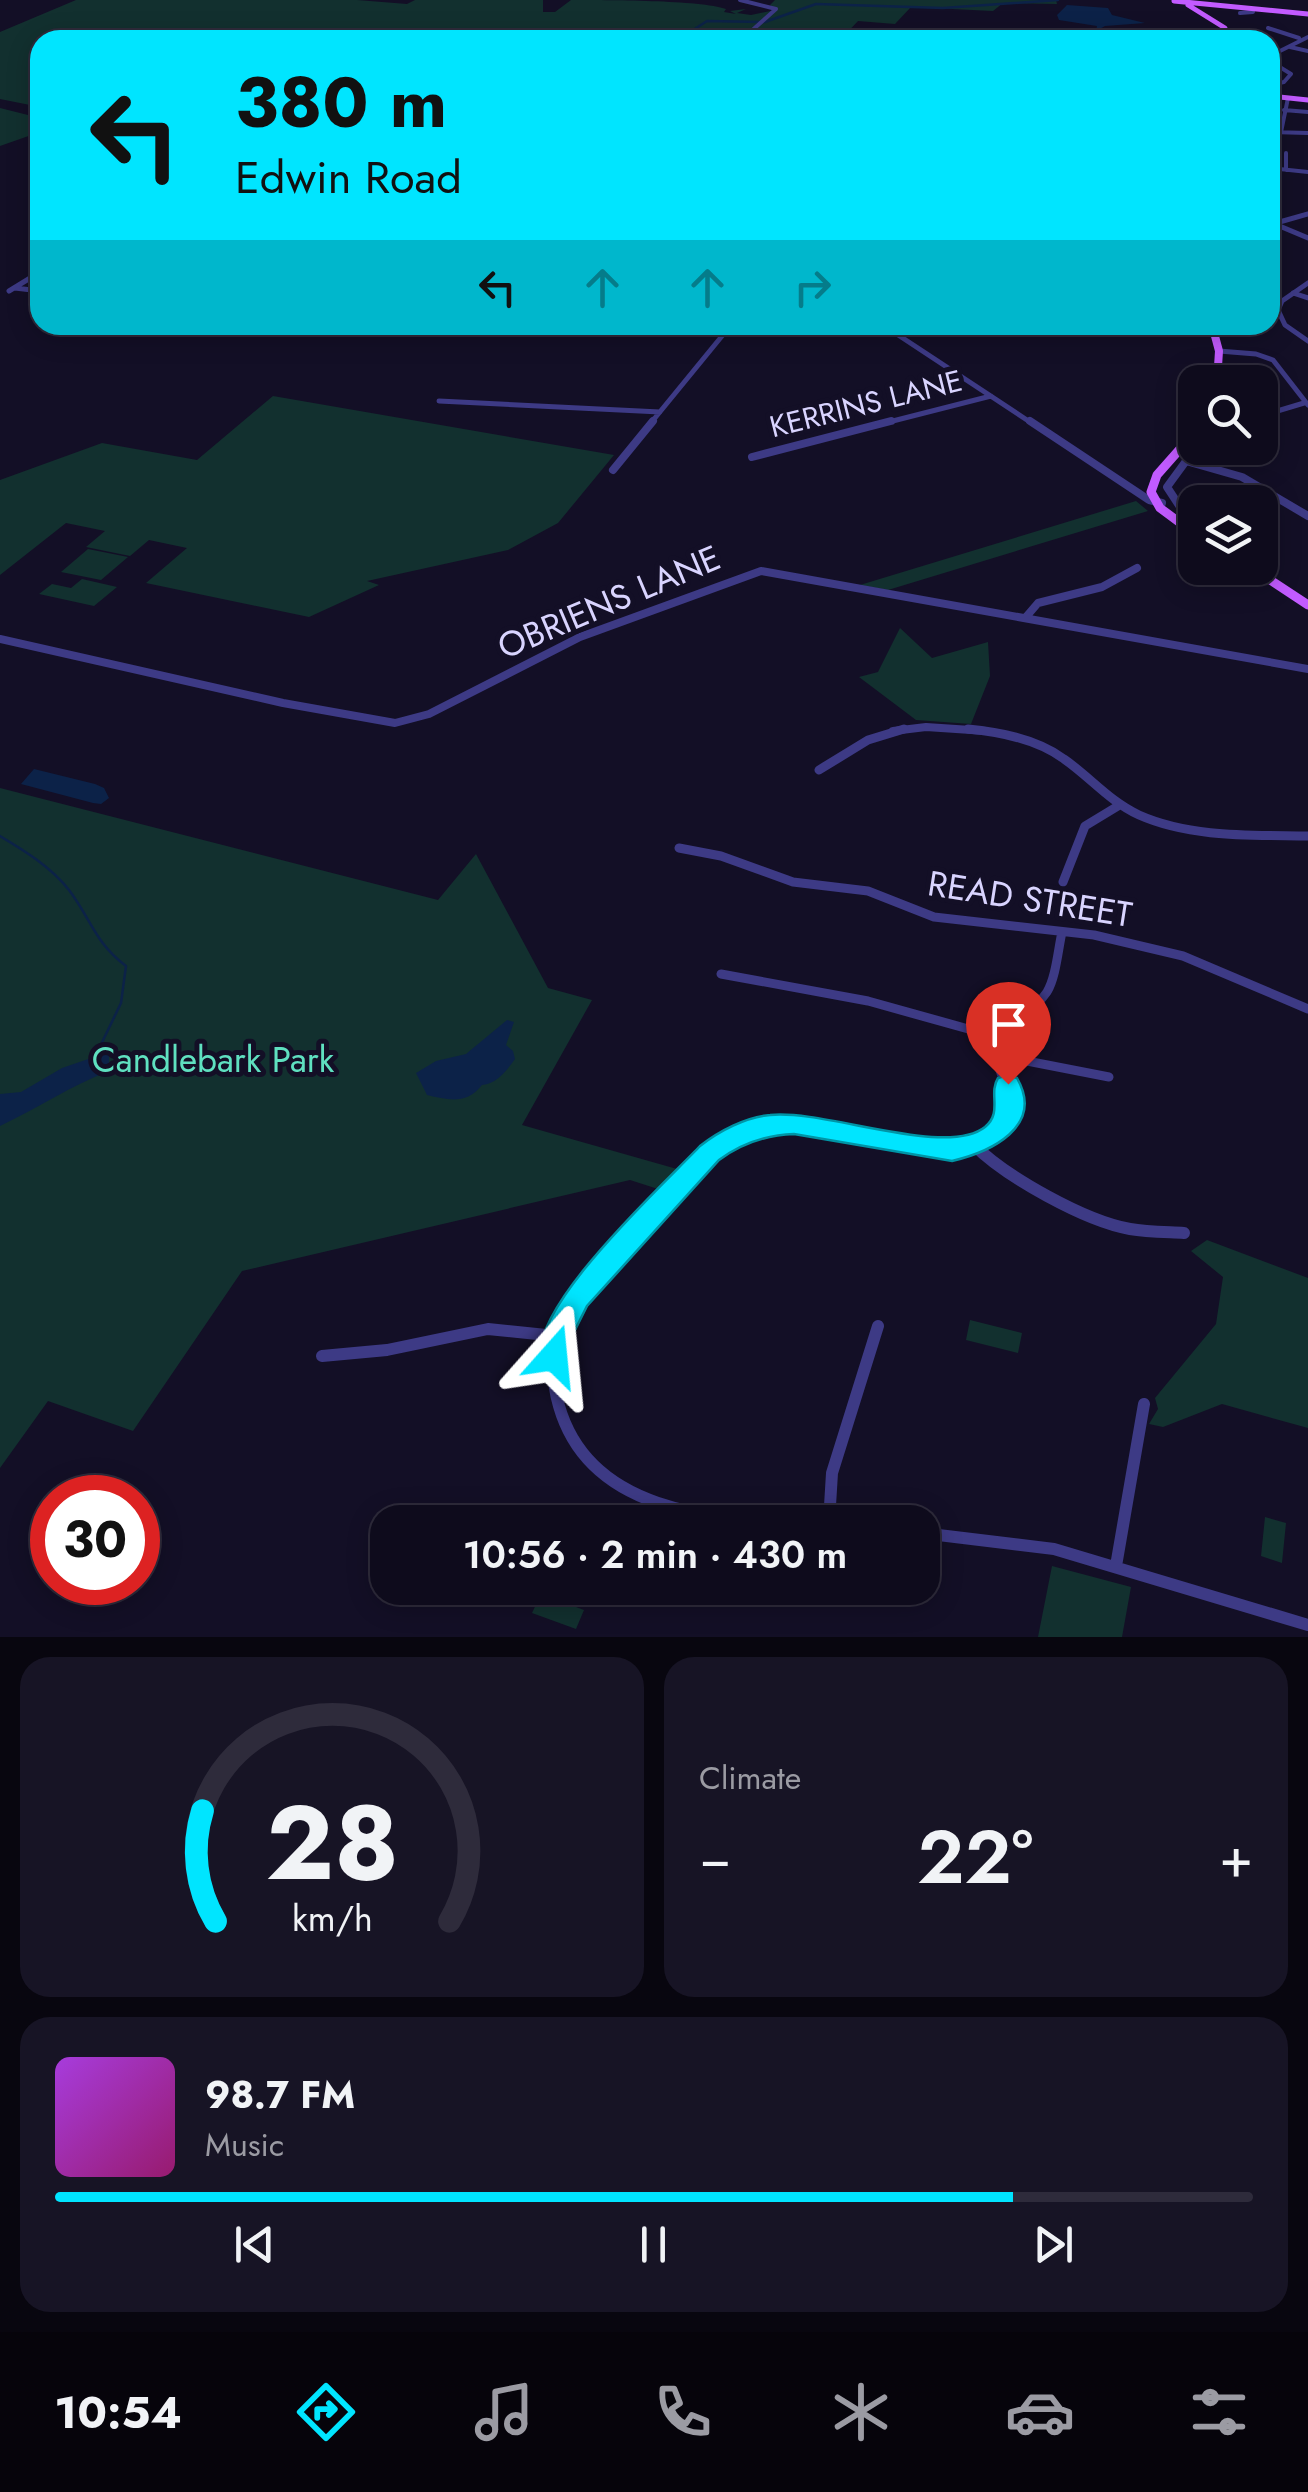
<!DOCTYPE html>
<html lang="en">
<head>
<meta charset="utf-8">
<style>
  :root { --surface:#0e0b1c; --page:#171425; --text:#f1f3f6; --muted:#9b9ba3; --line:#2e2b3b; --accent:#00e5ff }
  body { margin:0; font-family:Jost,sans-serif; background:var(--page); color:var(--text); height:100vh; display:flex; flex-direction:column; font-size:38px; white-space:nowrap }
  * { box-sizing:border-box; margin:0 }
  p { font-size:32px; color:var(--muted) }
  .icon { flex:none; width:55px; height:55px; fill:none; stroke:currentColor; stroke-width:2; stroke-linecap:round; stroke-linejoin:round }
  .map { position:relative; height:1637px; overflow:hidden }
  .details { display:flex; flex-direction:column; gap:20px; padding:20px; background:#08060f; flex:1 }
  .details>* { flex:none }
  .hud { position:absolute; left:30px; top:30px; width:1250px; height:305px; border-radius:30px; box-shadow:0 5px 25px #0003,0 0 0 2px var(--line); background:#00e5ff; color:#111; overflow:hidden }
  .buttons { position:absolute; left:1178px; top:365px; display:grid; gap:20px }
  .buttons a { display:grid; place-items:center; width:100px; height:100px; border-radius:20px; background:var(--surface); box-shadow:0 5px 25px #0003,0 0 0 2px var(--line); font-size:50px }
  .speed { position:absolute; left:30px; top:1475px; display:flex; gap:20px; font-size:50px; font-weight:700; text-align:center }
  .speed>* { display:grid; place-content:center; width:130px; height:130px; border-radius:50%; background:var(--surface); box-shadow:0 5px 25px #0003,0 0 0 2px var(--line); line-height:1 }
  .speed .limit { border:15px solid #d22; background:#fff; color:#111 }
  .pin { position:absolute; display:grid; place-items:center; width:85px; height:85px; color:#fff; margin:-102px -42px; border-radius:50% 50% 50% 0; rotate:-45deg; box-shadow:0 0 10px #0007 }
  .pin .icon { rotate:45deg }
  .me { position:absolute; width:110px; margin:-55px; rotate:18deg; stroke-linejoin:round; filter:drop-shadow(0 0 8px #0008) }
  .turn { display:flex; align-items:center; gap:35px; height:210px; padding:0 40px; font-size:45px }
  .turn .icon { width:130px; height:130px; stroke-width:2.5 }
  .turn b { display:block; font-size:70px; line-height:85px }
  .lanes { display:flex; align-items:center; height:95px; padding:0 40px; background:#0003; justify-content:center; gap:50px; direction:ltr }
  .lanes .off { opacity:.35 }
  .big { font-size:75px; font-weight:600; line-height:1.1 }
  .details .tile { flex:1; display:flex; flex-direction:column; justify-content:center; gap:15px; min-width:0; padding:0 35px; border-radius:30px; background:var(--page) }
  .details .dial { align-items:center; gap:0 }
  .dial svg { height:260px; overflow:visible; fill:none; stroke:var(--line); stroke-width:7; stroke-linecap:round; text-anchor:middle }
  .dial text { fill:var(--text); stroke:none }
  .song { display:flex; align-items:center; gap:30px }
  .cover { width:120px; height:120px; border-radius:15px; background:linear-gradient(135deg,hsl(280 70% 55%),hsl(320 70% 35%)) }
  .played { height:10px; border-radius:5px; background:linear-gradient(90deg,var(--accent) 80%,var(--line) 80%) }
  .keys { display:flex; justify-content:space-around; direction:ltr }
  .heat { display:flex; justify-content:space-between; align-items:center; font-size:55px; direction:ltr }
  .details .tiles { flex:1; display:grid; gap:20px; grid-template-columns:1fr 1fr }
  .tile:last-child { grid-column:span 2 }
  .trip { position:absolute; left:370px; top:1505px; width:570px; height:100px; border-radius:30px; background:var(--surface); box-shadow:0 5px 25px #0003,0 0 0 2px var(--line); font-weight:600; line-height:100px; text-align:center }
  .menu { display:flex; height:160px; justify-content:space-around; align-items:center; background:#06040b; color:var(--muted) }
  .menu .icon { width:70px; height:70px }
  .menu .active { color:var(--accent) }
  .menu b { font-size:45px; color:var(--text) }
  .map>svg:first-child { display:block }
  .green { fill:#12302f }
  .water { fill:#0c2248 }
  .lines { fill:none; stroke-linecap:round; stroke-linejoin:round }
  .stream { stroke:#0c2248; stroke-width:2.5 }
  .minor-far4 { stroke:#3d3a85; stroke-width:4 }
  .minor-far3 { stroke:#3d3a85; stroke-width:5 }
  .minor-far2 { stroke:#3d3a85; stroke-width:8 }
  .minor-far1 { stroke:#3d3a85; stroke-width:9 }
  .minor { stroke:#3d3a85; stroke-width:12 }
  .major-far2 { stroke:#c25bff; stroke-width:5 }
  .major-far1 { stroke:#c25bff; stroke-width:8 }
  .major { stroke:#c25bff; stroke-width:9 }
  .route { fill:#00e5ff; stroke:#0095a6; stroke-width:2.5 }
  .labels { text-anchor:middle; stroke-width:10; stroke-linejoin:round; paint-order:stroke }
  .far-street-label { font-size:30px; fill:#d9d4ff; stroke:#130f26 }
  .street-label { font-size:35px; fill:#d9d4ff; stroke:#130f26 }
  .park-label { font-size:35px; fill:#5fe0c0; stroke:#130f26 }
</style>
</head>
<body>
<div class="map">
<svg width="1308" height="1637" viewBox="0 0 1308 1637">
  <rect width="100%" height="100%" fill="#130f26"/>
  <path class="green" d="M76 0H357L407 4 415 0H543V12H555L571 0C605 0 701 0 726 9L724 12 736 14 730 11 746 9 737 13 751 15 775 10 770 5 775 0H1056L1057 4 1003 3 993 11 911 7 895 24 858 21 840 40H40V107L0 99V32Z
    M0 108 40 118V132L0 146Z
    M273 396 614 455 558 523 508 550 367 581 379 585 309 617 146 583 187 548 149 540 130 556 86 547 105 531 66 523 0 575V480L102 443 197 460Z
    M1136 501 1148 511 888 590 860 585Z
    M88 549 128 557 101 580 61 572Z
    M82 579 117 587 94 606 39 594 52 584 71 588Z
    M900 628 932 658 988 642 990 676 971 724 916 720 859 677 878 672Z
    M0 788 438 900 476 854 548 988 592 1000 522 1125 677 1169 658 1189 630 1180 242 1271 133 1431 48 1401 0 1468Z
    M1207 1240 1308 1278V1428L1222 1404 1163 1427 1149 1424 1158 1409 1155 1398 1216 1324 1223 1277 1191 1251Z
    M970 1320 1022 1333 1018 1353 966 1340Z
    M1265 1517 1286 1523 1282 1563 1261 1556Z
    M1052 1566 1131 1587 1122 1637H1038Z
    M541 1594 584 1610 576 1629 532 1613Z"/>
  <path class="water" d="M1067 5 1108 8 1112 15 1145 23 1105 26 1096 31 1097 26 1059 20 1057 15Z
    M34 769 95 784 104 788 109 798 101 804 93 803 21 784Z
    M507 1020 514 1022 506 1045 513 1051 515 1059C506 1071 498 1083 482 1085 466 1105 449 1100 427 1095L416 1073 436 1061 466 1054Z
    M109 1052V1071C70 1086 38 1108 0 1126V1094L21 1092 62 1068Z"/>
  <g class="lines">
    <path class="stream" d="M614 40 664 38 690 32 707 21 765 22 816 4 943 8 1058 0
      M0 836C25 851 51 867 69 890 91 919 95 943 126 966L121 1003 95 1057"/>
    <path class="minor-far4" d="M740 0 776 9 748 34 746 38 752 40
      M1240 13 1253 12
      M1268 28 1299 38
      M1290 47 1308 51
      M1270 56 1308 37
      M1270 61 1291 74 1284 82 1270 85
      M1284 110 1308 112
      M1270 132 1308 133
      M1281 132 1288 98
      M1286 153V170
      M1270 168 1308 172"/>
    <path class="minor-far3" d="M1270 222 1308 238
      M1276 223 1308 214
      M1308 283 1282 301 1278 310 1285 325 1308 341
      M15 288 40 291
      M9 291 40 272
      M1293 293 1308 298
      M883 325 1033 424
      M1219 351 1256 354 1273 360 1308 405
      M439 401 660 412
      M650 424 731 325
      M881 424 991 396
      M1267 424 1274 412 1304 403"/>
    <path class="minor-far2" d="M1030 421 1149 500 1162 503
      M1263 430 1268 421
      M752 457 891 421
      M613 470 653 421
      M1184 513 1167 487 1186 461 1242 477 1308 516
      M1026 617 1038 603 1102 587 1137 568
      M0 639 283 703 395 723 429 714 580 637 761 571 1308 669
      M893 731 926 727 986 731"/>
    <path class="minor-far1" d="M968 729C1001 732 1037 739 1064 759 1090 777 1109 801 1139 815 1191 838 1252 835 1308 836
      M819 770 868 740 904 729
      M679 848 721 856 793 882 868 891 934 917 1094 935 1183 956 1308 1009
      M1063 882 1085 826 1118 806
      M721 974 868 1001 997 1037
      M996 1055 1109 1077
      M759 1127 782 1124 822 1127
      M1000 1127C1027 1096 988 1072 997 1040 1004 1013 1034 1013 1047 992 1056 977 1058 950 1062 932"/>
    <path class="minor" d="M775 1125C719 1131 685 1179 650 1218 619 1251 580 1281 562 1323 551 1349 551 1379 559 1406 589 1511 710 1520 801 1522
      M799 1125C860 1129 954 1175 1002 1125
      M974 1145C1006 1177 1085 1221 1130 1229 1147 1232 1166 1232 1184 1233
      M322 1356 387 1350 488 1329 556 1336
      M829 1522 832 1473 878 1326
      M922 1533 1054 1549 1308 1625
      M1116 1566 1144 1404"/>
    <path class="major-far2" d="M1174 1 1308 14
      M1188 5 1225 28V35L1217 40
      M1270 96 1308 100"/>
    <path class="major-far1" d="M1212 325 1219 351 1217 382"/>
    <path class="major" d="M1195 432 1157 475 1151 492 1160 508 1195 534
      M1252 568 1308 605"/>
  </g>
  <path class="route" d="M1008 1075 1017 1078C1045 1127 990 1152 952 1161L794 1134C765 1135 742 1143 719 1160L587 1306 572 1336 565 1365 554 1369 543 1365C519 1316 665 1183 700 1146 719 1131 746 1117 770 1115 825 1109 946 1158 985 1127 1003 1112 988 1094 998 1078Z"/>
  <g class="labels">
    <g class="far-street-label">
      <text transform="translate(866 404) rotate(-14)" y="10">KERRINS LANE</text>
    </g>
    <g class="street-label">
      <text transform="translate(609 602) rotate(-23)" y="12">OBRIENS LANE</text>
      <text transform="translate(1030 899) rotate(9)" y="12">READ STREET</text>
    </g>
    <g class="park-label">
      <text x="213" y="1072">Candlebark Park</text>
    </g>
  </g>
</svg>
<div class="buttons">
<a><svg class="icon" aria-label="search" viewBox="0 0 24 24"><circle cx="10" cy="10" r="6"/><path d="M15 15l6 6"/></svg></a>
<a><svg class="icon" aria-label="layers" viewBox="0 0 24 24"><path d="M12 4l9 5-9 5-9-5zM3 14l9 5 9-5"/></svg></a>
</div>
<div class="speed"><div class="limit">30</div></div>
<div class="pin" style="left:1008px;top:1084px;background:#d93025"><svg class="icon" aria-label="arrive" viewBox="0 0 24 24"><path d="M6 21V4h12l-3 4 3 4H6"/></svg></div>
<svg class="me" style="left:554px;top:1356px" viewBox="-20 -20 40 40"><path d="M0-17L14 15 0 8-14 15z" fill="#00e5ff" stroke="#fff" stroke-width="4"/></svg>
<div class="trip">10:56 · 2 min · 430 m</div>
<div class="hud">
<div class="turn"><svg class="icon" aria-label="left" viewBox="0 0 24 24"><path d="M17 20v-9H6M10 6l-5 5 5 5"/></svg><div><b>380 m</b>Edwin Road</div></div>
<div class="lanes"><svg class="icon" aria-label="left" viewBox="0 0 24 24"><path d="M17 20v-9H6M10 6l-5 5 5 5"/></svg><svg class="icon off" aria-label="ahead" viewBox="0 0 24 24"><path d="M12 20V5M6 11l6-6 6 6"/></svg><svg class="icon off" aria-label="ahead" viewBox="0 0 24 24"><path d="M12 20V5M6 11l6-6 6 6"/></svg><svg class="icon off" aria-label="right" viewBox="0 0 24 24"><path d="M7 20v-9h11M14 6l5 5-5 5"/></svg></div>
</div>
</div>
<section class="details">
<div class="tiles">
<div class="tile dial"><svg viewBox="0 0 100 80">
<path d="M14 69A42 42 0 1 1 86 69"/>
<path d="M14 69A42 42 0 0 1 10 35" stroke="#00e5ff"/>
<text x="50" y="56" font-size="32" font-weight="700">28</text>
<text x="50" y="72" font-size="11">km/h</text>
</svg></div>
<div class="tile"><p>Climate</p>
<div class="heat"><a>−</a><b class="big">22°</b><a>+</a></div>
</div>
<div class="tile">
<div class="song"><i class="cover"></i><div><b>98.7 FM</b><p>Music</p></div></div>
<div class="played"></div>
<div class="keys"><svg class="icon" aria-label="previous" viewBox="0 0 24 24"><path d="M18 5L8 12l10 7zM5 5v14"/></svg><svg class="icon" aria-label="pause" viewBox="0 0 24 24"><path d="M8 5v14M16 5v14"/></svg><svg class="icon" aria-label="next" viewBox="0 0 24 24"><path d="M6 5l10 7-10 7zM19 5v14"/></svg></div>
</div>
</div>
</section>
<nav class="menu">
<b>10:54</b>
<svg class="icon active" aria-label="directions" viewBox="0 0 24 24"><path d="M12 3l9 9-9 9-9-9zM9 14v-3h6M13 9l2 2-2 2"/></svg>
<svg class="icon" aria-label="music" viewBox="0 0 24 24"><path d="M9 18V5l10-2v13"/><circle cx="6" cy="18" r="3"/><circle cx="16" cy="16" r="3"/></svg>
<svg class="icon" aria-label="phone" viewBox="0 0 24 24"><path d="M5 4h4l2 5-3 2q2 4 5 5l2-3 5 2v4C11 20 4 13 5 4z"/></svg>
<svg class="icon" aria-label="climate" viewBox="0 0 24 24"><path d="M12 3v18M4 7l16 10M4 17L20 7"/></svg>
<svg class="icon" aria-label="car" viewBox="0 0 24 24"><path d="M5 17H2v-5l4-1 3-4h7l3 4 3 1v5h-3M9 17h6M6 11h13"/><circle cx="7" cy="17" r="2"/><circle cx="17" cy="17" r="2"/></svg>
<svg class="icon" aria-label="filters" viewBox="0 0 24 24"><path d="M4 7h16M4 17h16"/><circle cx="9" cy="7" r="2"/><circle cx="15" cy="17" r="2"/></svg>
</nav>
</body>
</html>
